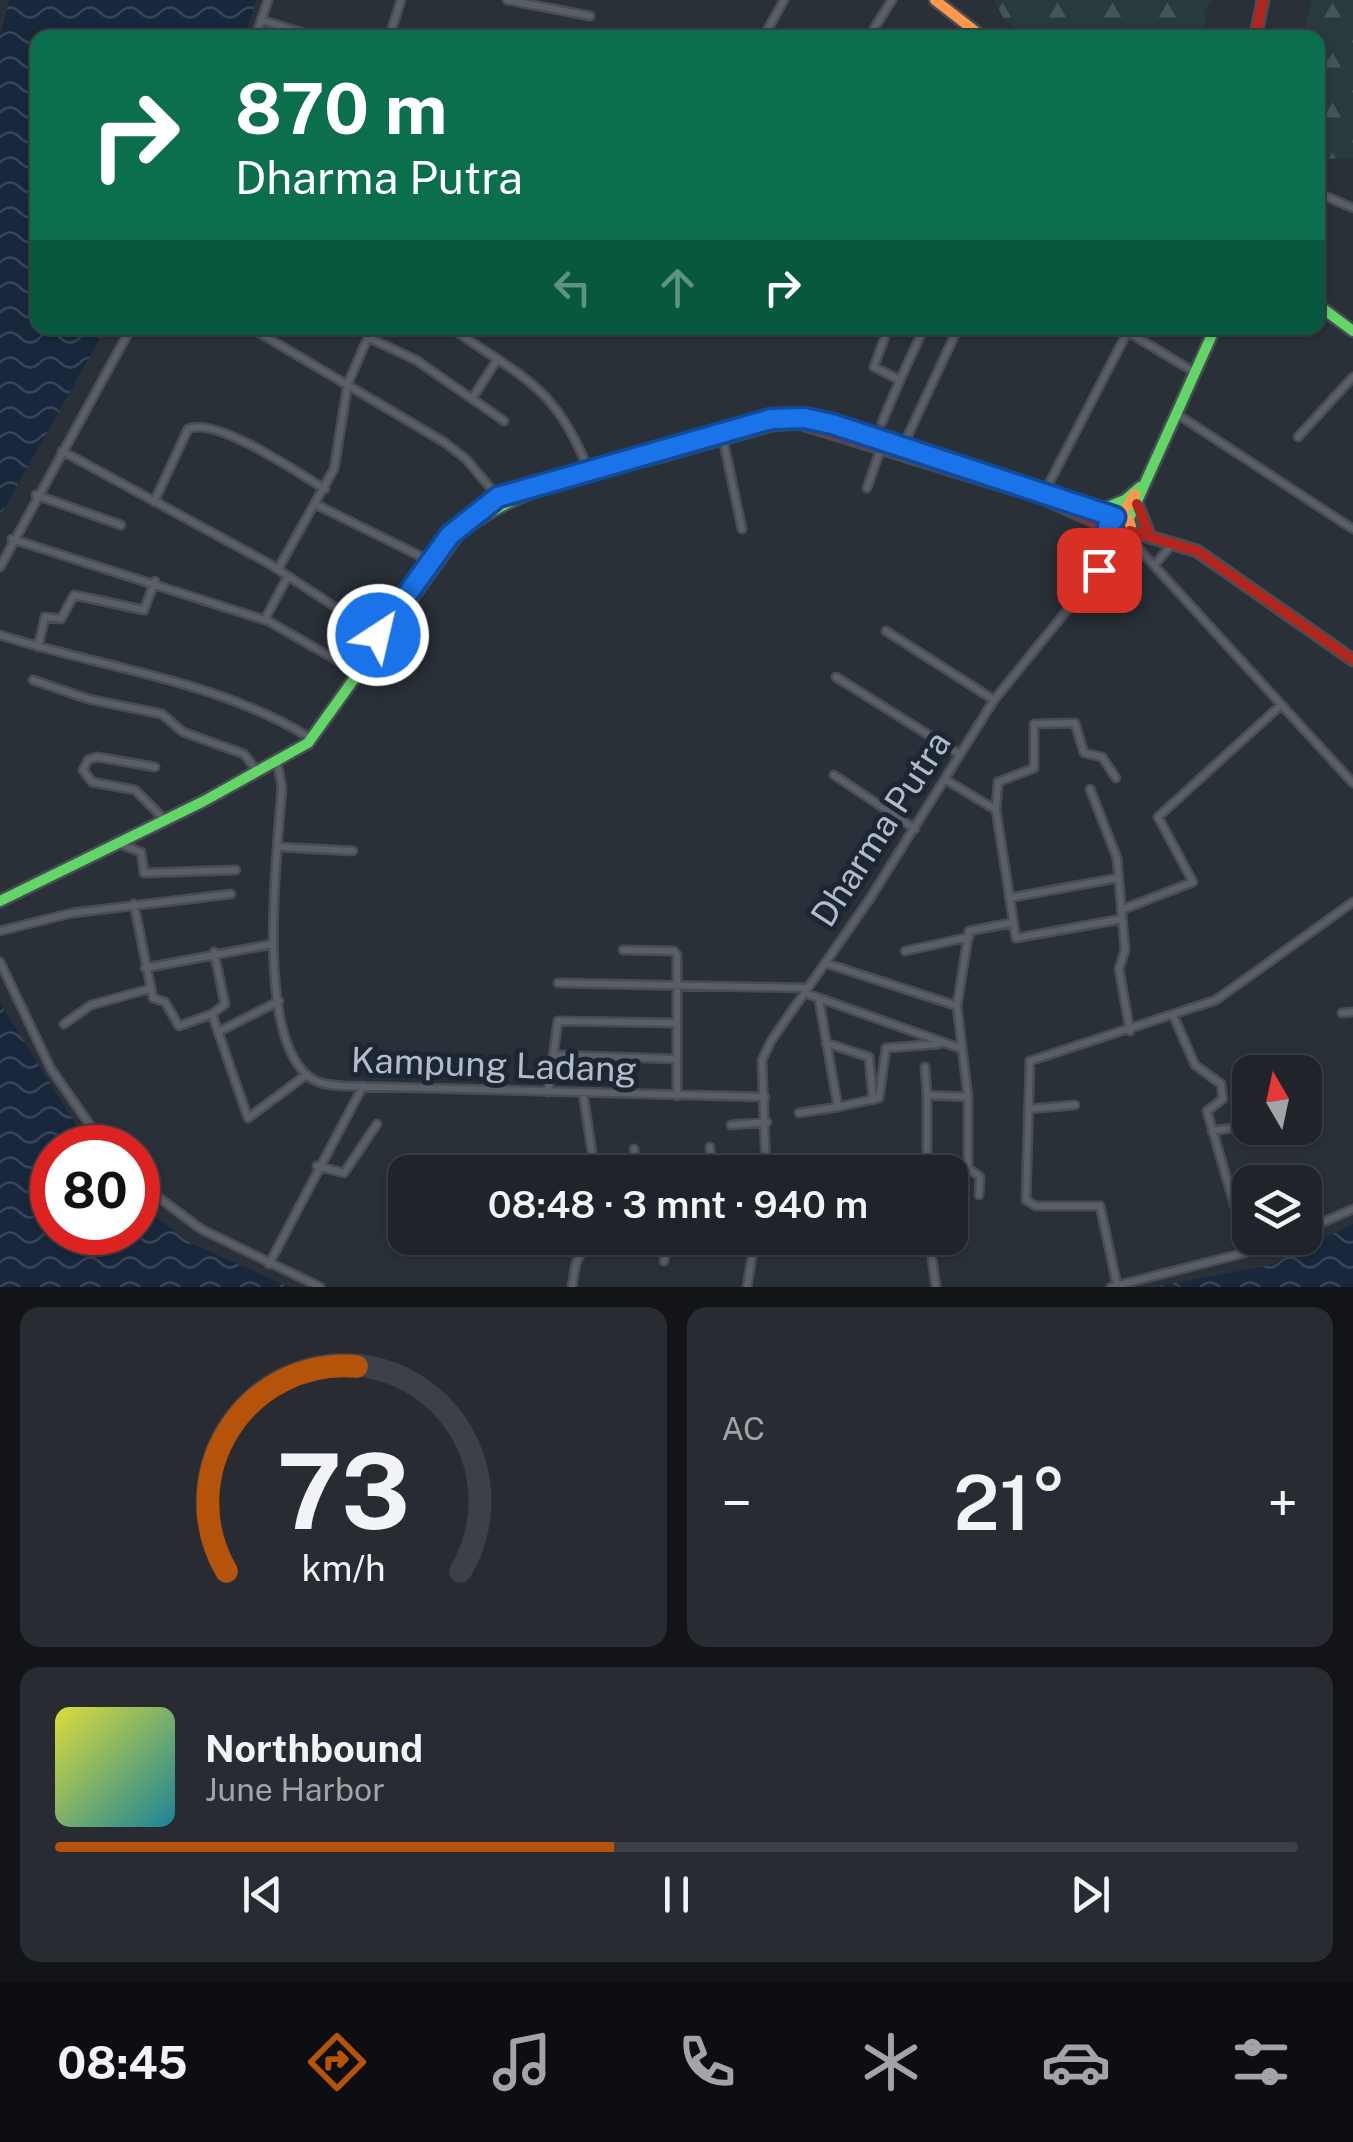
<!DOCTYPE html>
<html lang="id">
<head>
<meta charset="utf-8">
<style>
  :root { --surface:#20242a; --page:#282c32; --text:#f1f3f6; --muted:#a2a4a8; --line:#3d4147; --accent:#b45309 }
  body { margin:0; font-family:"Public Sans",sans-serif; background:var(--page); color:var(--text); height:100vh; display:flex; flex-direction:column; font-size:38px; white-space:nowrap }
  * { box-sizing:border-box; margin:0 }
  p { font-size:32px; color:var(--muted) }
  .icon { flex:none; width:55px; height:55px; fill:none; stroke:currentColor; stroke-width:2; stroke-linecap:round; stroke-linejoin:round }
  .map { position:relative; height:1287px; overflow:hidden }
  .side { display:flex; flex-direction:column; gap:20px; padding:20px; background:#121417; flex:1 }
  .side>* { flex:none }
  .guide { position:absolute; left:30px; top:30px; width:1295px; height:305px; border-radius:20px; box-shadow:0 2px 8px #0004,0 0 0 2px var(--line); background:#0b6e4f; color:#fff; overflow:hidden }
  .needle { width:65px; rotate:351deg }
  .buttons { position:absolute; left:1232px; top:1055px; display:grid; gap:20px }
  .buttons a { display:grid; place-items:center; width:90px; height:90px; border-radius:20px; background:var(--surface); box-shadow:0 2px 8px #0004,0 0 0 2px var(--line); font-size:50px }
  .speed { position:absolute; left:30px; top:1125px; display:flex; gap:20px; font-size:50px; font-weight:700; text-align:center }
  .speed>* { display:grid; place-content:center; width:130px; height:130px; border-radius:50%; background:var(--surface); box-shadow:0 2px 8px #0004,0 0 0 2px var(--line); line-height:1 }
  .speed .limit { border:15px solid #d22; background:#fff; color:#111 }
  .pin { position:absolute; display:grid; place-items:center; width:85px; height:85px; color:#fff; margin:-42px; border-radius:20px; box-shadow:0 5px 15px #0006 }
  .me { position:absolute; width:110px; margin:-55px; rotate:35deg; stroke-linejoin:round; filter:drop-shadow(0 0 8px #0008) }
  .turn { display:flex; align-items:center; gap:35px; height:210px; padding:0 40px; font-size:45px }
  .turn .icon { width:130px; height:130px; stroke-width:2.5 }
  .turn b { display:block; font-size:70px; line-height:85px }
  .lanes { display:flex; align-items:center; height:95px; padding:0 40px; background:#0003; justify-content:center; gap:50px; direction:ltr }
  .lanes .off { opacity:.35 }
  .big { font-size:75px; font-weight:600; line-height:1.1 }
  .side .card { flex:1; display:flex; flex-direction:column; justify-content:center; gap:15px; min-width:0; padding:0 35px; border-radius:20px; background:var(--page) }
  .side .dial { align-items:center; gap:0 }
  .dial svg { height:260px; overflow:visible; fill:none; stroke:var(--line); stroke-width:7; stroke-linecap:round; text-anchor:middle }
  .dial text { fill:var(--text); stroke:none }
  .song { display:flex; align-items:center; gap:30px }
  .cover { width:120px; height:120px; border-radius:15px; background:linear-gradient(135deg,hsl(60 70% 55%),hsl(190 70% 35%)) }
  .played { height:10px; border-radius:5px; background:linear-gradient(90deg,var(--accent) 45%,var(--line) 45%) }
  .keys { display:flex; justify-content:space-around; direction:ltr }
  .heat { display:flex; justify-content:space-between; align-items:center; font-size:55px; direction:ltr }
  .side .tiles { flex:1; display:grid; gap:20px; grid-template-columns:1fr 1fr }
  .card:last-child { grid-column:span 2 }
  .trip { position:absolute; left:388px; top:1155px; width:580px; height:100px; border-radius:20px; background:var(--surface); box-shadow:0 2px 8px #0004,0 0 0 2px var(--line); font-weight:600; line-height:100px; text-align:center }
  .tab-bar { display:flex; height:160px; justify-content:space-around; align-items:center; background:#0d0e11; color:var(--muted) }
  .tab-bar .icon { width:70px; height:70px }
  .tab-bar .current { color:var(--accent) }
  .tab-bar b { font-size:45px; color:var(--text) }
  .map>svg:first-child { display:block }
  .forest { fill:url(#forest-firs) }
  .water { fill:url(#water-waves) }
  .lines { fill:none; stroke-linecap:round; stroke-linejoin:round }
  .street-casing { stroke:#484c55; stroke-width:11 }
  .fast-casing { stroke:#484c55; stroke-width:15 }
  .slow-casing { stroke:#484c55; stroke-width:15 }
  .jam-casing { stroke:#484c55; stroke-width:15 }
  .street { stroke:#5a5e66; stroke-width:6 }
  .fast { stroke:#63d668; stroke-width:10 }
  .slow { stroke:#ff974d; stroke-width:10 }
  .jam { stroke:#b3261e; stroke-width:10 }
  .route-casing { stroke:#114b97; stroke-width:25 }
  .route { stroke:#1a73e8; stroke-width:18 }
  .labels { text-anchor:middle; stroke-width:10; stroke-linejoin:round; paint-order:stroke }
  .street-label { font-size:35px; fill:#b4bcc9; stroke:#1d2633 }
</style>
</head>
<body>
<div class="map">
<svg width="1353" height="1287" viewBox="0 0 1353 1287">
  <defs>
    <pattern id="forest-firs" width="22" height="20" patternUnits="userSpaceOnUse" patternTransform="scale(2.5)"><rect width="22" height="20" fill="#273a3e"/><path d="M5 1l3.5 6h-7zM16 11l3.5 6h-7z" fill="#445559"/></pattern>
    <pattern id="water-waves" width="16" height="10" patternUnits="userSpaceOnUse" patternTransform="scale(2.5)"><rect width="16" height="10" fill="#19273c"/><path d="M0 5q4-4 8 0t8 0" fill="none" stroke="#384457"/></pattern>
  </defs>
  <rect width="100%" height="100%" fill="#2a3038"/>
  <path class="forest" d="M994 0H1212L1204 12 1207 37 1027 38 1005 21Z
    M1311 0H1353V159L1318 158V38L1304 37Z"/>
  <path class="water" d="M9 0H256L245 37 38 38V328H106L0 516V36Z
    M0 1003 90 1147 52 1148V1232H138V1203L189 1242 289 1287H0Z
    M1353 1224V1287H1155L1270 1265Z"/>
  <g class="lines">
    <g class="street-casing">
      <path id="street" d="M507 0 590 16
        M261 20 320 38
        M255 38 268 0
        M389 38 401 0
        M763 38 784 0
        M868 38 892 0
        M1318 193 1353 208
        M251 328 444 442 466 459 498 497
        M451 328C521 377 555 385 588 469
        M888 328 874 367 900 380 924 328
        M1121 328 1191 370
        M369 338 416 360 504 421
        M473 397 497 360
        M1177 414 1353 529
        M882 422 900 380
        M1298 437 1353 377
        M723 439 742 529
        M902 448 958 328
        M62 451 268 563 378 635
        M867 488 881 448
        M1044 493 1128 331
        M36 495 121 525
        M154 502 188 429C216 416 298 473 325 489
        M315 504 430 561
        M1127 536 1353 783
        M12 539 268 621 359 673
        M1156 563 1173 543
        M0 567 131 328
        M278 569 334 469 348 383 372 328
        M265 619 288 576
        M886 631 994 700
        M0 635C102 668 213 679 307 736
        M38 647 45 617 61 619 74 595 144 610 155 581
        M836 677 959 754
        M33 680 88 699 162 714 183 732 244 754 254 767
        M277 762 282 787C277 854 257 1018 302 1070 313 1084 328 1085 344 1086L765 1097
        M155 767 97 757 88 760 83 770 92 782 135 790 161 816
        M834 775 915 829
        M946 780 996 810 1016 938 1122 919
        M1090 789 1117 858 1125 950 1119 969 1130 1031
        M996 809 998 782 1034 768V724L1075 723 1084 753 1102 757 1116 778
        M119 844 141 852 144 873 236 870
        M280 847 353 851
        M1009 898 1118 878
        M134 904 153 998 165 1002 179 1026 212 1014
        M1121 910 1193 882 1158 817 1281 705
        M0 931 72 913 231 894
        M623 950 674 951 677 955V1096
        M905 951 969 937
        M214 952 225 1004 212 1014 248 1118 306 1075
        M0 962 51 1069 106 1148
        M825 963 957 1006 968 1097 927 1095V1172
        M145 968 273 944
        M558 983 807 988
        M805 993 962 1049
        M957 1006 969 931 1011 923
        M1342 1013 1353 1012
        M1174 1017 1195 1065 1221 1084 1223 1099 1207 1111 1248 1252
        M64 1024 91 1005 149 989
        M220 1031 279 1001
        M826 1043 869 1057 873 1100
        M554 1055 677 1059
        M925 1067 927 1095
        M548 1092 558 1021 677 1023
        M583 1093 595 1172
        M968 1097V1168L980 1177 979 1195
        M838 1107 879 1098 886 1048 939 1044
        M1028 1109 1075 1105
        M799 1113 838 1107 819 1000
        M731 1125 767 1122
        M1264 1128H1272
        M1212 1131 1250 1125
        M710 1147 712 1171
        M634 1149 637 1172
        M317 1166 344 1173 377 1124
        M712 1169 754 1172
        M766 1172 762 1060 771 1041 869 900 994 700 1094 577 1114 539
        M138 1182 201 1229 320 1287
        M391 1193 405 1196
        M1305 1230 1353 1209
        M929 1238 936 1287
        M533 1250 582 1249
        M664 1261 668 1238
        M269 1264 363 1086
        M1117 1285 1100 1206H1036L1026 1200 1030 1061 1216 1000 1353 902
        M572 1287 576 1263 589 1238
        M747 1287 755 1238
        M1111 1287 1248 1252 1288 1238"/>
    </g>
    <g class="fast-casing">
      <path id="fast" d="M1318 305 1353 331
        M707 436 762 421
        M1098 511 1125 500 1140 487
        M1128 521 1215 328
        M0 901 204 801 308 743 456 537C514 486 592 475 665 455"/>
    </g>
    <g class="slow-casing">
      <path id="slow" d="M935 0 984 38
        M1107 528a12 12 0 1 1 24 0a12 12 0 1 1-24 0Z
        M1120 517 1135 494"/>
    </g>
    <g class="jam-casing">
      <path id="jam" d="M1255 38 1263 0
        M665 455 772 425 799 423 1043 498 1107 527
        M1137 504 1149 534
        M1089 511 1115 517
        M1130 531 1197 551 1353 660"/>
    </g>
    <use href="#street" class="street"/>
    <use href="#fast" class="fast"/>
    <use href="#slow" class="slow"/>
    <use href="#jam" class="jam"/>
  </g>
  <g class="lines">
    <g class="route-casing">
      <path id="route" d="M378 635 450 535 498 497 771 419 804 418 832 424 1115 517 1108 527 1114 539 1099 570"/>
    </g>
    <use href="#route" class="route"/>
  </g>
  <g class="labels">
    <g class="street-label">
      <text transform="translate(881 829) rotate(-57)" y="12">Dharma Putra</text>
      <text transform="translate(494 1065) rotate(2)" y="12">Kampung Ladang</text>
    </g>
  </g>
</svg>
<div class="buttons">
<a><svg class="needle" viewBox="-14 -14 28 28"><path d="M0-13l5 13h-10z" fill="#e53935"/><path d="M0 13l5-13h-10z" fill="#a2a4a8"/></svg></a>
<a><svg class="icon" aria-label="layers" viewBox="0 0 24 24"><path d="M12 4l9 5-9 5-9-5zM3 14l9 5 9-5"/></svg></a>
</div>
<div class="speed"><div class="limit">80</div></div>
<div class="pin" style="left:1099px;top:570px;background:#d93025"><svg class="icon" aria-label="arrive" viewBox="0 0 24 24"><path d="M6 21V4h12l-3 4 3 4H6"/></svg></div>
<svg class="me" style="left:378px;top:635px" viewBox="-20 -20 40 40"><circle r="17" fill="#1a73e8" stroke="#fff" stroke-width="3"/><path d="M0-11L8 9 0 5-8 9z" fill="#fff"/></svg>
<div class="trip">08:48 · 3 mnt · 940 m</div>
<div class="guide">
<div class="turn"><svg class="icon" aria-label="right" viewBox="0 0 24 24"><path d="M7 20v-9h11M14 6l5 5-5 5"/></svg><div><b>870 m</b>Dharma Putra</div></div>
<div class="lanes"><svg class="icon off" aria-label="left" viewBox="0 0 24 24"><path d="M17 20v-9H6M10 6l-5 5 5 5"/></svg><svg class="icon off" aria-label="ahead" viewBox="0 0 24 24"><path d="M12 20V5M6 11l6-6 6 6"/></svg><svg class="icon" aria-label="right" viewBox="0 0 24 24"><path d="M7 20v-9h11M14 6l5 5-5 5"/></svg></div>
</div>
</div>
<section class="side">
<div class="tiles">
<div class="card dial"><svg viewBox="0 0 100 80">
<path d="M14 69A42 42 0 1 1 86 69"/>
<path d="M14 69A42 42 0 0 1 54 6" stroke="#b45309"/>
<text x="50" y="56" font-size="32" font-weight="700">73</text>
<text x="50" y="72" font-size="11">km/h</text>
</svg></div>
<div class="card"><p>AC</p>
<div class="heat"><a>−</a><b class="big">21°</b><a>+</a></div>
</div>
<div class="card">
<div class="song"><i class="cover"></i><div><b>Northbound</b><p>June Harbor</p></div></div>
<div class="played"></div>
<div class="keys"><svg class="icon" aria-label="previous" viewBox="0 0 24 24"><path d="M18 5L8 12l10 7zM5 5v14"/></svg><svg class="icon" aria-label="pause" viewBox="0 0 24 24"><path d="M8 5v14M16 5v14"/></svg><svg class="icon" aria-label="next" viewBox="0 0 24 24"><path d="M6 5l10 7-10 7zM19 5v14"/></svg></div>
</div>
</div>
</section>
<nav class="tab-bar">
<b>08:45</b>
<svg class="icon current" aria-label="directions" viewBox="0 0 24 24"><path d="M12 3l9 9-9 9-9-9zM9 14v-3h6M13 9l2 2-2 2"/></svg>
<svg class="icon" aria-label="music" viewBox="0 0 24 24"><path d="M9 18V5l10-2v13"/><circle cx="6" cy="18" r="3"/><circle cx="16" cy="16" r="3"/></svg>
<svg class="icon" aria-label="phone" viewBox="0 0 24 24"><path d="M5 4h4l2 5-3 2q2 4 5 5l2-3 5 2v4C11 20 4 13 5 4z"/></svg>
<svg class="icon" aria-label="climate" viewBox="0 0 24 24"><path d="M12 3v18M4 7l16 10M4 17L20 7"/></svg>
<svg class="icon" aria-label="car" viewBox="0 0 24 24"><path d="M5 17H2v-5l4-1 3-4h7l3 4 3 1v5h-3M9 17h6M6 11h13"/><circle cx="7" cy="17" r="2"/><circle cx="17" cy="17" r="2"/></svg>
<svg class="icon" aria-label="filters" viewBox="0 0 24 24"><path d="M4 7h16M4 17h16"/><circle cx="9" cy="7" r="2"/><circle cx="15" cy="17" r="2"/></svg>
</nav>
</body>
</html>
